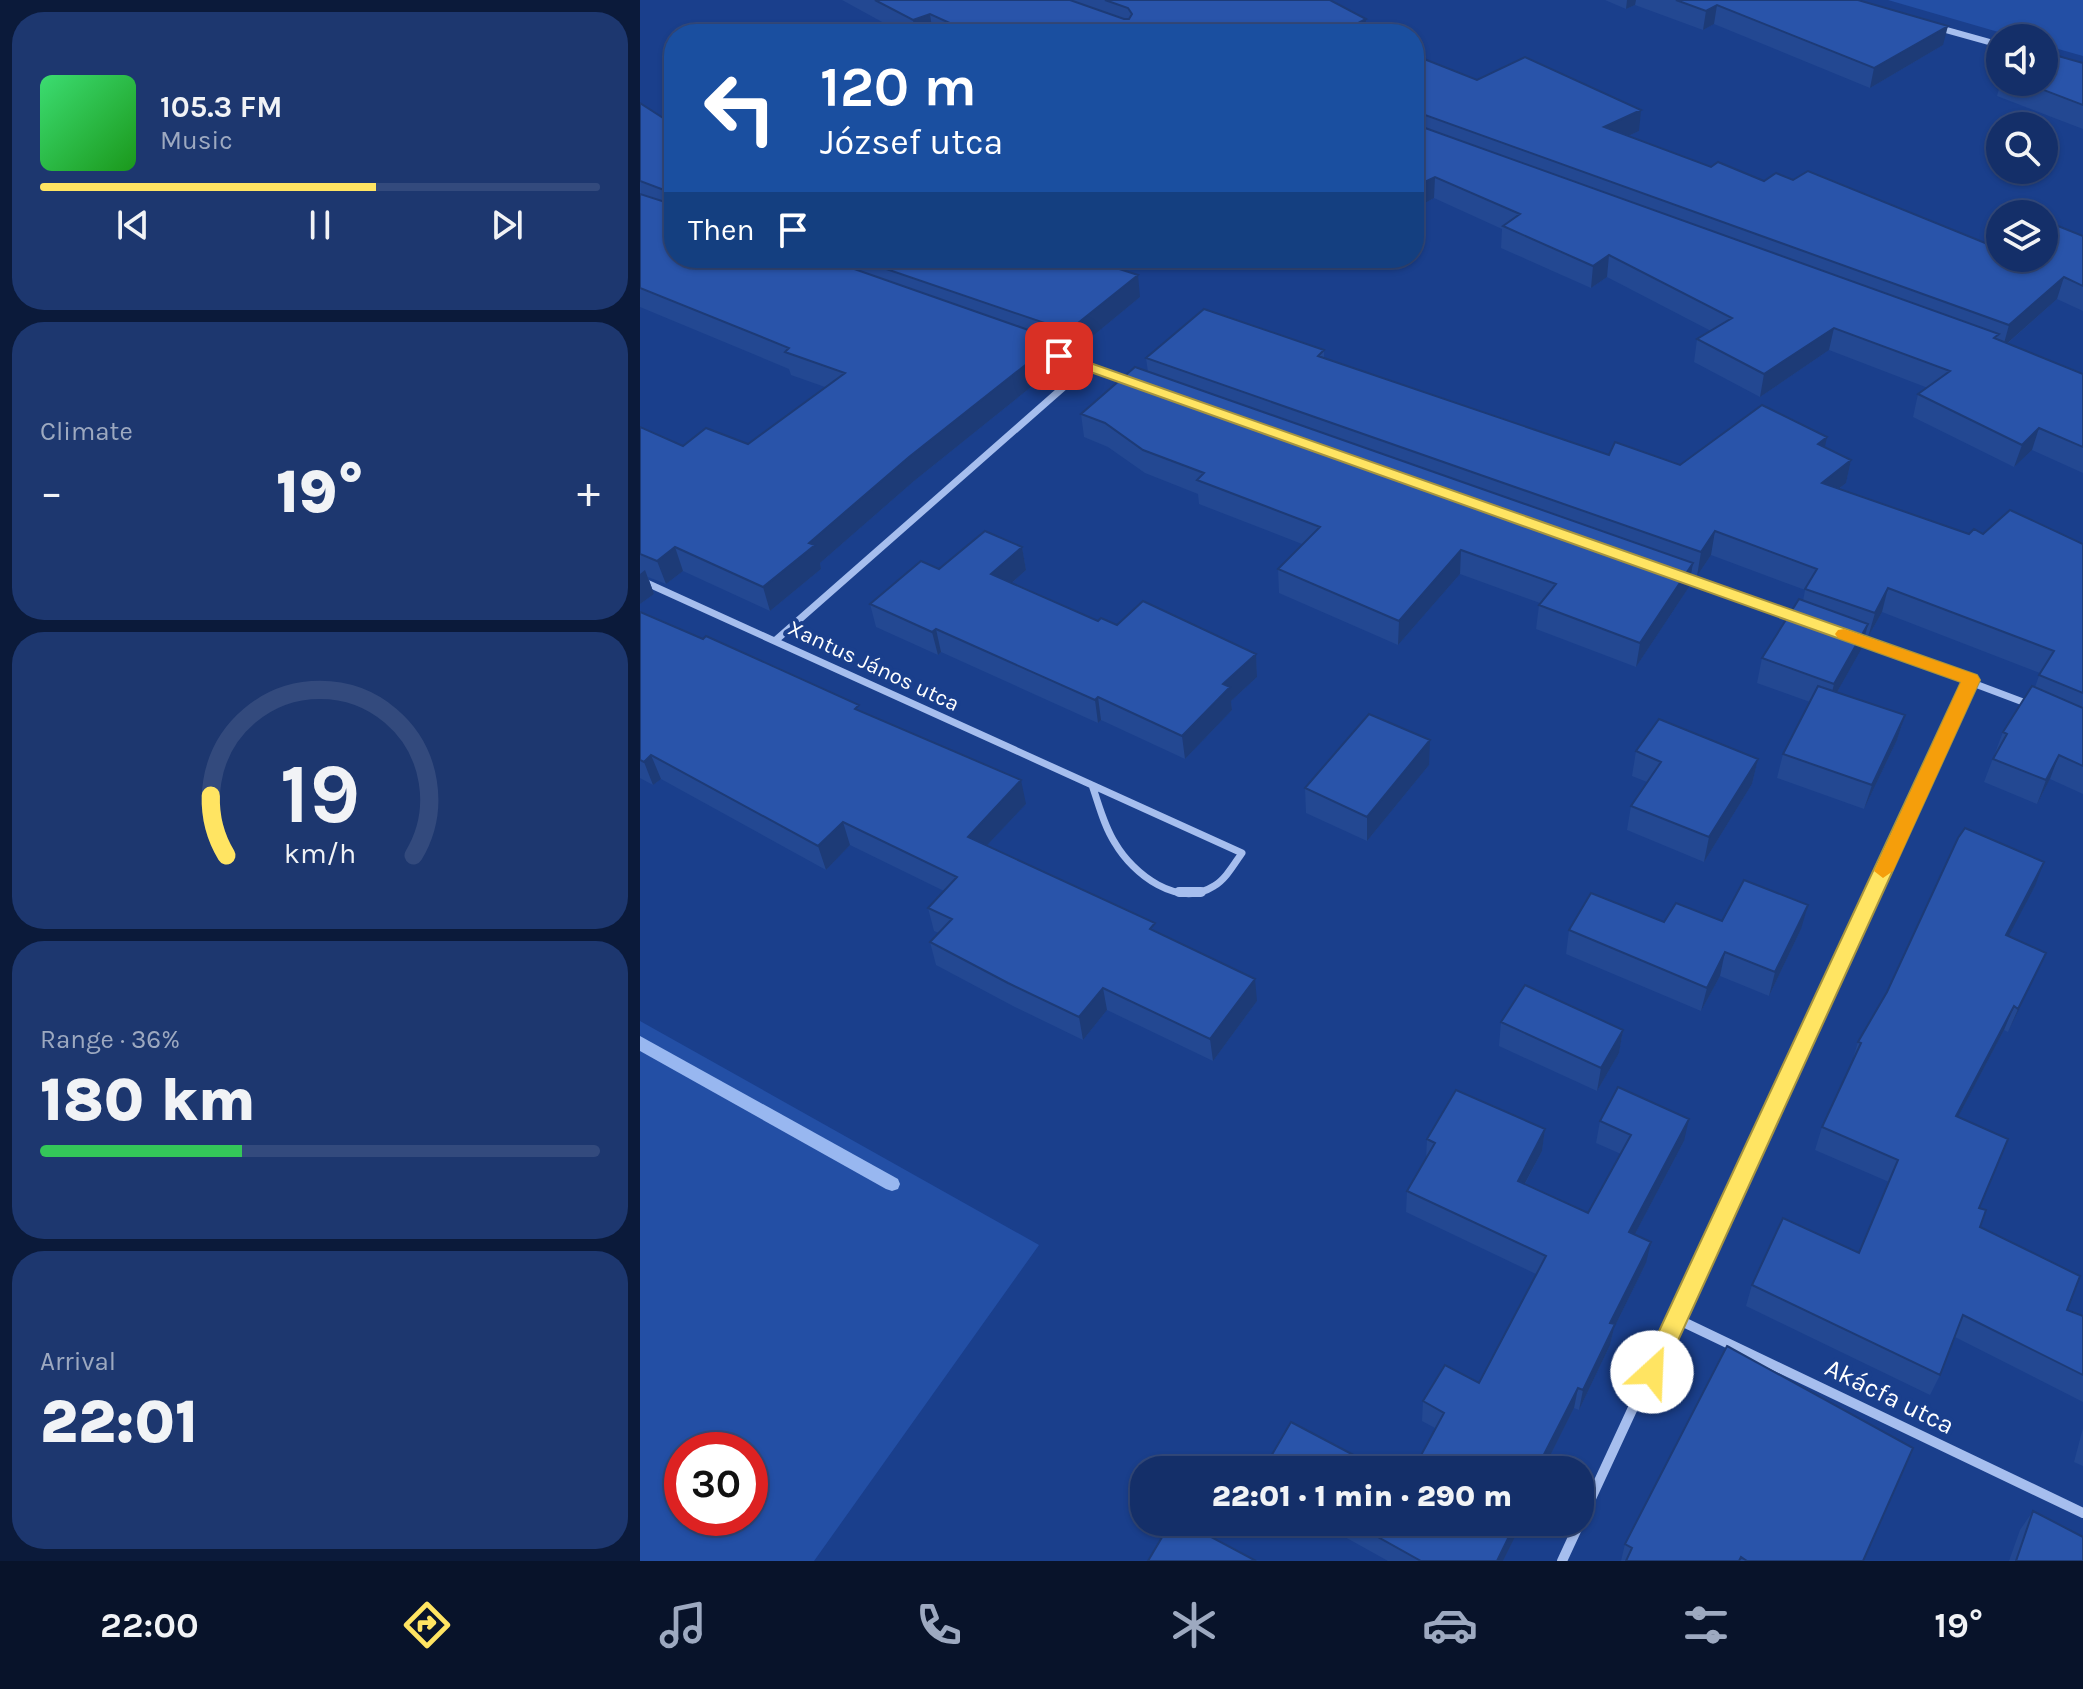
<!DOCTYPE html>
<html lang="en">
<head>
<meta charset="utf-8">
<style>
  :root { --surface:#142f69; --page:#1d376f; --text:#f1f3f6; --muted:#9da9c0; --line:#334a7d; --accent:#ffe462 }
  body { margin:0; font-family:Karla,sans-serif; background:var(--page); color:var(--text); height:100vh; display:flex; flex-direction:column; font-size:30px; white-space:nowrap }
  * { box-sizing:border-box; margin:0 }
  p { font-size:26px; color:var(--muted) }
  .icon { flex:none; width:44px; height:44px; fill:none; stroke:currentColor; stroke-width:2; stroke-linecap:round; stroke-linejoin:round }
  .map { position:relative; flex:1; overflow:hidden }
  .details { display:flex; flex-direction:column; gap:12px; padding:12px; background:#0b1a3a; width:640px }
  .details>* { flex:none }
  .top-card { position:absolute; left:24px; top:24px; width:760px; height:244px; border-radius:32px; box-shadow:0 2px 6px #0004,0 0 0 2px var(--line); background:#1a4fa0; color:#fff; overflow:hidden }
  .tools { position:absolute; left:1346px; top:24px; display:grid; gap:16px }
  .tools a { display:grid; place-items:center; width:72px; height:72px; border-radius:50%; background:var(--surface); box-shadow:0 2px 6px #0004,0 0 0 2px var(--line); font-size:40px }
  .speed { position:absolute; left:24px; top:1432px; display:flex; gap:16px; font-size:40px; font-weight:700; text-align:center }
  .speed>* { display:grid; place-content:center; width:104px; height:104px; border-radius:50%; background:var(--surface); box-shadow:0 2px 6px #0004,0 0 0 2px var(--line); line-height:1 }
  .speed .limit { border:12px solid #d22; background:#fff; color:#111 }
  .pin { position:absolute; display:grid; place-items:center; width:68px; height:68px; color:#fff; margin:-34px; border-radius:16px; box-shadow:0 4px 12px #0006 }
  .me { position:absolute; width:88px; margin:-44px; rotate:25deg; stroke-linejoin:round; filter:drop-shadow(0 0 6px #0008) }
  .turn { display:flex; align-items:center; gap:28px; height:168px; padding:0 24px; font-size:36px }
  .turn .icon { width:104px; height:104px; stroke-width:2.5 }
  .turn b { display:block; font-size:56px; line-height:68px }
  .then { display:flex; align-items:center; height:76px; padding:0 24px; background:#0003; gap:16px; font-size:30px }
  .big { font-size:60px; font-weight:800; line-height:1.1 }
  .details .card { flex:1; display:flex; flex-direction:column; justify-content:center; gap:12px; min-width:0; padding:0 28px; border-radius:32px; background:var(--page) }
  .details .dial { align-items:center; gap:0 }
  .dial svg { height:208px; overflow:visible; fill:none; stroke:var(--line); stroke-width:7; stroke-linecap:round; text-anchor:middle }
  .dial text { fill:var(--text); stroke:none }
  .song { display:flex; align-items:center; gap:24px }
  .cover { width:96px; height:96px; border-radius:12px; background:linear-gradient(135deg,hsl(140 70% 55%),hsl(120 70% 35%)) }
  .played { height:8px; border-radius:4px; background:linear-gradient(90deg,var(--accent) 60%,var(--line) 60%) }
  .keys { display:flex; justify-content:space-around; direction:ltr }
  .heat { display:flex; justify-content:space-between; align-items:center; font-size:44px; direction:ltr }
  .charge { height:12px; border-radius:6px; background:linear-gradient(90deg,#34c759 36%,var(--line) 0) }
  .trip { position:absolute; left:490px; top:1456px; width:464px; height:80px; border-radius:32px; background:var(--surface); box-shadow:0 2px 6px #0004,0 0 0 2px var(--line); font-weight:800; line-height:80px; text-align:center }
  .tabs { display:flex; height:128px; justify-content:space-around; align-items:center; background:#08132a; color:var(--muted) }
  .tabs .icon { width:56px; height:56px }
  .tabs .active { color:var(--accent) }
  .tabs b { font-size:36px; color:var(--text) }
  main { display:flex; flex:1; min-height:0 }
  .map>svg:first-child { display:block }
  .green { fill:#234fa5; fill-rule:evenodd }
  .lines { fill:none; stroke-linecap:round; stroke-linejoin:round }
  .stream { fill:#98b7f0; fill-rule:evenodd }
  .street-far2 { stroke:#a6beee; stroke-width:6 }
  .street-far1 { stroke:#a6beee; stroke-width:7 }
  .street { stroke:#a6beee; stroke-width:10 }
  .wall { fill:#234892 }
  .shaded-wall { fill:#1d3b77 }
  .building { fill:#2954aa; stroke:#1d3b77; stroke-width:2 }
  .route { fill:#ffe462; stroke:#a69440; stroke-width:2 }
  .slow { fill:#f59e0b }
  .labels { text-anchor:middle; stroke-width:8; stroke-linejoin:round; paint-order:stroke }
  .street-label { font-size:22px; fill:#fff; stroke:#1a3f8c }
  .near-street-label { font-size:26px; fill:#fff; stroke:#1a3f8c }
</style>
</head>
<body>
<main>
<section class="details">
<div class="card">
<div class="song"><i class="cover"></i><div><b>105.3 FM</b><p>Music</p></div></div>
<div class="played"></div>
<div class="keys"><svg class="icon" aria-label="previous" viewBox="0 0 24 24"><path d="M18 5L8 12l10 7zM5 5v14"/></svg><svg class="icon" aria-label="pause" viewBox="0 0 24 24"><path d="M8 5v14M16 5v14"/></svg><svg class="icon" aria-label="next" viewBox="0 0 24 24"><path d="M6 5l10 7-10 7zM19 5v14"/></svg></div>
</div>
<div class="card"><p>Climate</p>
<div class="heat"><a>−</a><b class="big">19°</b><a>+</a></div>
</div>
<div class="card dial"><svg viewBox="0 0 100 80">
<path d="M14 69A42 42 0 1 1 86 69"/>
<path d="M14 69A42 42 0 0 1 8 46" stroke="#ffe462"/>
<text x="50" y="56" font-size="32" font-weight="700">19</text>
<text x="50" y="72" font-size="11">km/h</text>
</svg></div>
<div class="card"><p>Range · 36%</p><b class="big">180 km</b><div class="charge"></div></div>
<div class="card"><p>Arrival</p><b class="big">22:01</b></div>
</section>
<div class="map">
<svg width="1443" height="1561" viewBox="0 0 1443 1561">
  <rect width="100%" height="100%" fill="#1a3f8c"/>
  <path class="green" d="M1248 0H1443V56L1404 45V38H1379Z
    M0 1021 399 1245 174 1561H0ZM42 1450H110V1518H42Z"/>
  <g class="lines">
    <path class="stream" d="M0 1036 258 1179 260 1184 258 1189 252 1191 246 1189 0 1051Z"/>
    <path class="street-far2" d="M1299 28 1360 45
      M410 353 491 382
      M423 387 447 366"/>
    <path class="street-far1" d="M1043 578 1159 619
      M0 580 452 785
      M1213 638 1391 705
      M136 640 426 385
      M452 785 602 853C594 864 586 879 574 886 538 909 493 874 475 843 464 826 459 805 452 785Z
      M1232 894 1331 680"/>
    <path class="street" d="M539 892H561
      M1037 1319 1443 1513
      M922 1561 1232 892"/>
  </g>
  <path class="wall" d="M202 0H690L726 34H264Z
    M965 0H1218L1303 45 1230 88 1074 24 1063 30 995 5 986 9Z
    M774 55 837 80 999 131 988 136 1071 167 1124 181 1360 258 1443 236V311L1417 299 1367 344 1443 374V473L1392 450 1374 467 1273 417 1278 394 1288 388 1189 350 1120 397 1054 362 1057 339 1071 331 967 277 951 288 861 248 862 229 794 198 774 209Z
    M1443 63V129L1357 96 1361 82H1404Z
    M0 103 34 125V258H499L479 269 500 297 431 354 419 350 421 363 274 481 180 563 181 569 130 611 43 571 26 584 8 577 14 594 0 604V427L43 446 108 444 185 387 151 375 149 369 0 307Z
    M684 350V358L969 455 1040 465 1185 447 1211 460 1206 483 1199 489 1329 534H1343L1443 544V794L1410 779 1397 804 1344 782 1363 732 1395 687 1400 673 1242 612 1228 637 1225 636 1222 648 1197 692 1265 715 1257 740 1224 809 1137 778 1143 754 1170 702 1117 683 1122 658 1163 601 1165 590 1071 555 1057 576 1052 574 1049 587 996 667 896 629 899 605 900 603 820 574 758 645 639 593 638 569 662 544 559 504 558 494 505 473 468 447 444 437 441 414 508 372 506 358Z
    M382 547 386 570 372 583 458 621 616 654 617 677 591 701 592 710 545 759 461 720 458 723 301 652 298 655 236 627 230 604 299 569Z
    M0 612 221 712 386 804 347 845 517 932 617 1001 573 1061 467 1010 443 1040 373 1006 296 965 290 942 299 933 294 931 288 908 304 891 210 845 186 870 21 779 13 785 0 778Z
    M996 751 1118 759 1112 784 1064 862 987 830 991 806 1007 782 992 776Z
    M789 765 727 841 666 813 665 788Z
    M1395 886 1368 936 1406 953 1368 1032 1364 1030 1318 1117 1339 1208 1340 1227 1427 1310 1443 1316V1402L1315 1337 1300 1375 1290 1395 1106 1306 1112 1285 1219 1253 1249 1182 1175 1150 1182 1127 1211 1065 1218 1042Z
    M1082 921 1161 929 1129 996 1080 976 1061 1011 926 954 929 930 1024 922Z
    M861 1022 983 1030 979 1053 957 1091 859 1046Z
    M960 1121 1044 1141 995 1234 1006 1263 974 1328 970 1345 939 1410 934 1408 903 1470H773L795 1428 782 1421 783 1401 839 1383 896 1274 766 1212 767 1191 786 1159 787 1139 905 1129 902 1151 885 1184 948 1213 981 1154 956 1143Z
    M1443 1428V1466L1434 1462Z
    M1393 1511 1443 1561H1369L1380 1530Z
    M678 1522H878L876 1535 863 1561H748Z
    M985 1544 1223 1561H981Z"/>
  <path class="shaded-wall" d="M987 0H996L995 5 986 9Z
    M1077 5 1074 24 1063 30 1066 11Z
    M290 14 293 34H275L273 20Z
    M726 19V34H707V29Z
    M1308 26 1303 45 1230 88 1234 68Z
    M1001 110 999 131 962 148 964 127Z
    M777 112 776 133 774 134V114Z
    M795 177 794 198 774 209V187Z
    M969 255 967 277 951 288 953 266Z
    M454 258H499L454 282 451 260Z
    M498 275 500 297 431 354 428 331Z
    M1424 277 1417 299 1363 347 1369 325Z
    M1194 328 1189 350 1120 397 1124 374Z
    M417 340 421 363 274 481 180 563 181 569 130 611 123 587 169 543 269 457Z
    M1399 428 1392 450 1374 467 1382 445Z
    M1187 437 1182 460 1178 444Z
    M1211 460 1206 483 1177 506 1182 483Z
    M1075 531 1071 555 1057 576 1061 552Z
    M35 547 43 571 26 584 17 561Z
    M382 547 386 570 356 597 351 574Z
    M821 550 820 574 758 645 759 621Z
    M1053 563 1049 587 996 667 1000 643Z
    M5 570 14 594 0 604V574Z
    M1248 588 1242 612 1228 637 1235 613Z
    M1228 624 1222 648 1188 708 1194 684Z
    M296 629 301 652 298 655 292 632Z
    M616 654 617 677 591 701 592 710 545 759 542 736 583 684Z
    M458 697 461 720 458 723 455 700Z
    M1265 715 1257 740 1224 809 1232 785Z
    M790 740 789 765 727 841V817Z
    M11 755 21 779 13 785 4 762Z
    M1419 755 1410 779 1397 804 1406 780Z
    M1118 759 1112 784 1064 862 1069 837Z
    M381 780 386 804 333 860 328 837Z
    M203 822 210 845 186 870 178 846Z
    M1404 862 1395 886 1357 958 1366 935Z
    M1168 905 1161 929 1129 996 1135 972Z
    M1085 952 1080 976 1061 1011 1067 988Z
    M1406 953 1395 976 1368 1032 1378 1009Z
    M615 979 617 1001 573 1061 570 1039Z
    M463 988 467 1010 443 1040 439 1017Z
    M1374 1006 1364 1030 1307 1138 1316 1116Z
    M983 1030 979 1053 957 1091 961 1068Z
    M1049 1119 1044 1141 985 1253 989 1232Z
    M905 1129 902 1151 875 1202 878 1181Z
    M1011 1242 1006 1263 974 1328 970 1345 939 1410 943 1390 970 1323Z
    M938 1388 934 1408 903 1470H896Z
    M873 1522H878L876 1535 863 1561H857Z"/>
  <path class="building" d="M235 0H430L484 19H489L492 14 488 8 465 0H690L726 19 707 29 719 34H334L290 14 273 20Z
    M1036 0H1218L1308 26 1234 68 1077 5 1066 11Z
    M1404 52 1443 63V105L1383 82H1404Z
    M774 55 837 80 885 57 1001 110 964 127 1071 167 1078 162 1124 181 1136 173 1153 180 1168 171 1360 249V258H1404V225L1408 222 1443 236V286L1424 277 1369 325 777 112 774 114Z
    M0 103 34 125V258H183L417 340 269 457 169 543 175 545 123 587 35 547 17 561 0 554V427L43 446 66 428 108 444 205 373 145 352 149 348 0 288V194L25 202 32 201V193L0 181Z
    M774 124 1359 334 1354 338 1443 374V447L1399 428 1382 445 1278 394 1310 371 1194 328 1124 374 1057 339 1092 318 969 255 953 266 863 226 880 214 795 177 774 187Z
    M214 258H454L451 260 498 275 428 331Z
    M564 309 684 350 678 356 969 455 975 442 1040 465 1122 405 1187 437 1178 444 1211 460 1182 483 1329 534 1334 529 1343 534 1370 510 1443 544V693L1399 675 1414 651 1248 588 1235 613 1165 589 1177 569 1075 531 1061 552 506 358Z
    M495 367 1053 563 1000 643 899 605 916 584 821 550 759 621 638 569 680 527 557 480 564 473 503 450 465 423 441 414Z
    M345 531 382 547 351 574 458 621 461 618 477 625 503 601 616 654 583 684 590 687 542 736 458 697 455 700 296 629 292 632 230 604 281 561 299 569Z
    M1159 599 1228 624 1194 684 1122 658Z
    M0 612 63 639 66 636 219 705 215 709 381 780 328 837 515 923 510 929 615 979 570 1039 463 988 439 1017 368 983 290 942 312 919 288 908 317 877 203 822 178 846 11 755 4 762 0 760Z
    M1178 686 1265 715 1232 785 1143 754Z
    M1392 686 1443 708V766L1419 755 1406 780 1353 759 1367 734 1363 732Z
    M729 714 790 740 727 817 665 788Z
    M1019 719 1118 759 1069 837 991 806 1021 762 996 751Z
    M1325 828 1404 862 1366 935 1406 953 1378 1009 1374 1006 1316 1116 1368 1139 1339 1208 1346 1210 1340 1227 1440 1276 1427 1310 1443 1316V1375L1323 1315 1300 1375 1112 1285 1143 1218 1219 1253 1258 1160 1182 1127 1221 1043 1218 1042 1247 992 1318 838Z
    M1104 880 1168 905 1135 972 1085 952 1067 988 929 930 951 893 1024 922 1036 903 1082 921Z
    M885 985 983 1030 961 1068 861 1022Z
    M978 1087 1049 1119 989 1232 1011 1242 970 1323 975 1324 943 1390 938 1388 896 1470H773L804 1413 783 1401 805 1365 839 1383 906 1256 767 1191 795 1143 787 1139 816 1090 905 1129 878 1181 948 1213 991 1135 960 1121Z
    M1087 1346 1273 1448 1223 1561H1107L1101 1557 1099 1561H986L992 1548 985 1544Z
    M651 1422 742 1470H623Z
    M1393 1511 1443 1537V1561H1376Z
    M531 1522H543L616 1561H508Z
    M711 1522H876L857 1561H781Z"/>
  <path class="route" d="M419 352 1337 675 1340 680 1020 1380 1012 1384 1003 1380 1000 1372 1321 682 414 359V353Z"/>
  <path class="slow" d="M1204 629 1337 675 1340 680 1253 871 1243 878 1234 871 1321 682 1198 638 1195 634 1198 630Z"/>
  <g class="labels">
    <g class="street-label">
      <text transform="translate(234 665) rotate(25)" y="8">Xantus János utca</text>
    </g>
    <g class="near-street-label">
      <text transform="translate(1250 1396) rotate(26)" y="9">Akácfa utca</text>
    </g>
  </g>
</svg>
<div class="tools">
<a><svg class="icon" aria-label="sound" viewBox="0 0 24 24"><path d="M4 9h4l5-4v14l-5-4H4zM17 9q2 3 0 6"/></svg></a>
<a><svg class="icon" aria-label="search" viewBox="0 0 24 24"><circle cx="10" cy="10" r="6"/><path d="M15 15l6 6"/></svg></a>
<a><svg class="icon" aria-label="layers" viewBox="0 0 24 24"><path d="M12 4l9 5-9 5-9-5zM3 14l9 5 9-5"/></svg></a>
</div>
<div class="speed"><div class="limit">30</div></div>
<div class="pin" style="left:419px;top:356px;background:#d93025"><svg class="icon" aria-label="arrive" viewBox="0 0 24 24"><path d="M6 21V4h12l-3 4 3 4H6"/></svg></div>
<svg class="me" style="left:1012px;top:1372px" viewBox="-20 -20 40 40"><circle r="19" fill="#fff"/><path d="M0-13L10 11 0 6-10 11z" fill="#ffe462"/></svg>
<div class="trip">22:01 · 1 min · 290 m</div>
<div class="top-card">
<div class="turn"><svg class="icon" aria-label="left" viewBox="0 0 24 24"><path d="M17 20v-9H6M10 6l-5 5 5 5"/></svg><div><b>120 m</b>József utca</div></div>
<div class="then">Then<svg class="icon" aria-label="arrive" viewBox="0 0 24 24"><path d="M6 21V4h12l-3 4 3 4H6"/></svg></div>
</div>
</div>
</main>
<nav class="tabs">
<b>22:00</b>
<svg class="icon active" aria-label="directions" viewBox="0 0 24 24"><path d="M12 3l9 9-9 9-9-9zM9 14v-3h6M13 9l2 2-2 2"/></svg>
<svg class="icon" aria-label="music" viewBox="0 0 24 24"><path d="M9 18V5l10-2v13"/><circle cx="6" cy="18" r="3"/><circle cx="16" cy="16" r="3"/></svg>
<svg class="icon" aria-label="phone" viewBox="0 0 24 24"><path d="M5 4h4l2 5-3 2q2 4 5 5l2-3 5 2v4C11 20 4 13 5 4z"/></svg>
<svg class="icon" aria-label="climate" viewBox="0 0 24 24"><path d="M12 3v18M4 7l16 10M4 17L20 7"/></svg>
<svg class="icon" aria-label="car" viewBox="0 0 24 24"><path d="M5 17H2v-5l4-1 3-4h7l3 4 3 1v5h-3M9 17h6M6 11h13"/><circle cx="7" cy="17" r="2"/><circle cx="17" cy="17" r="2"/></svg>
<svg class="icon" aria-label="filters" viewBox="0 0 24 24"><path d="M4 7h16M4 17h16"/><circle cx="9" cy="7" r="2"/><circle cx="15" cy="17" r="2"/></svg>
<b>19°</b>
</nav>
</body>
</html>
